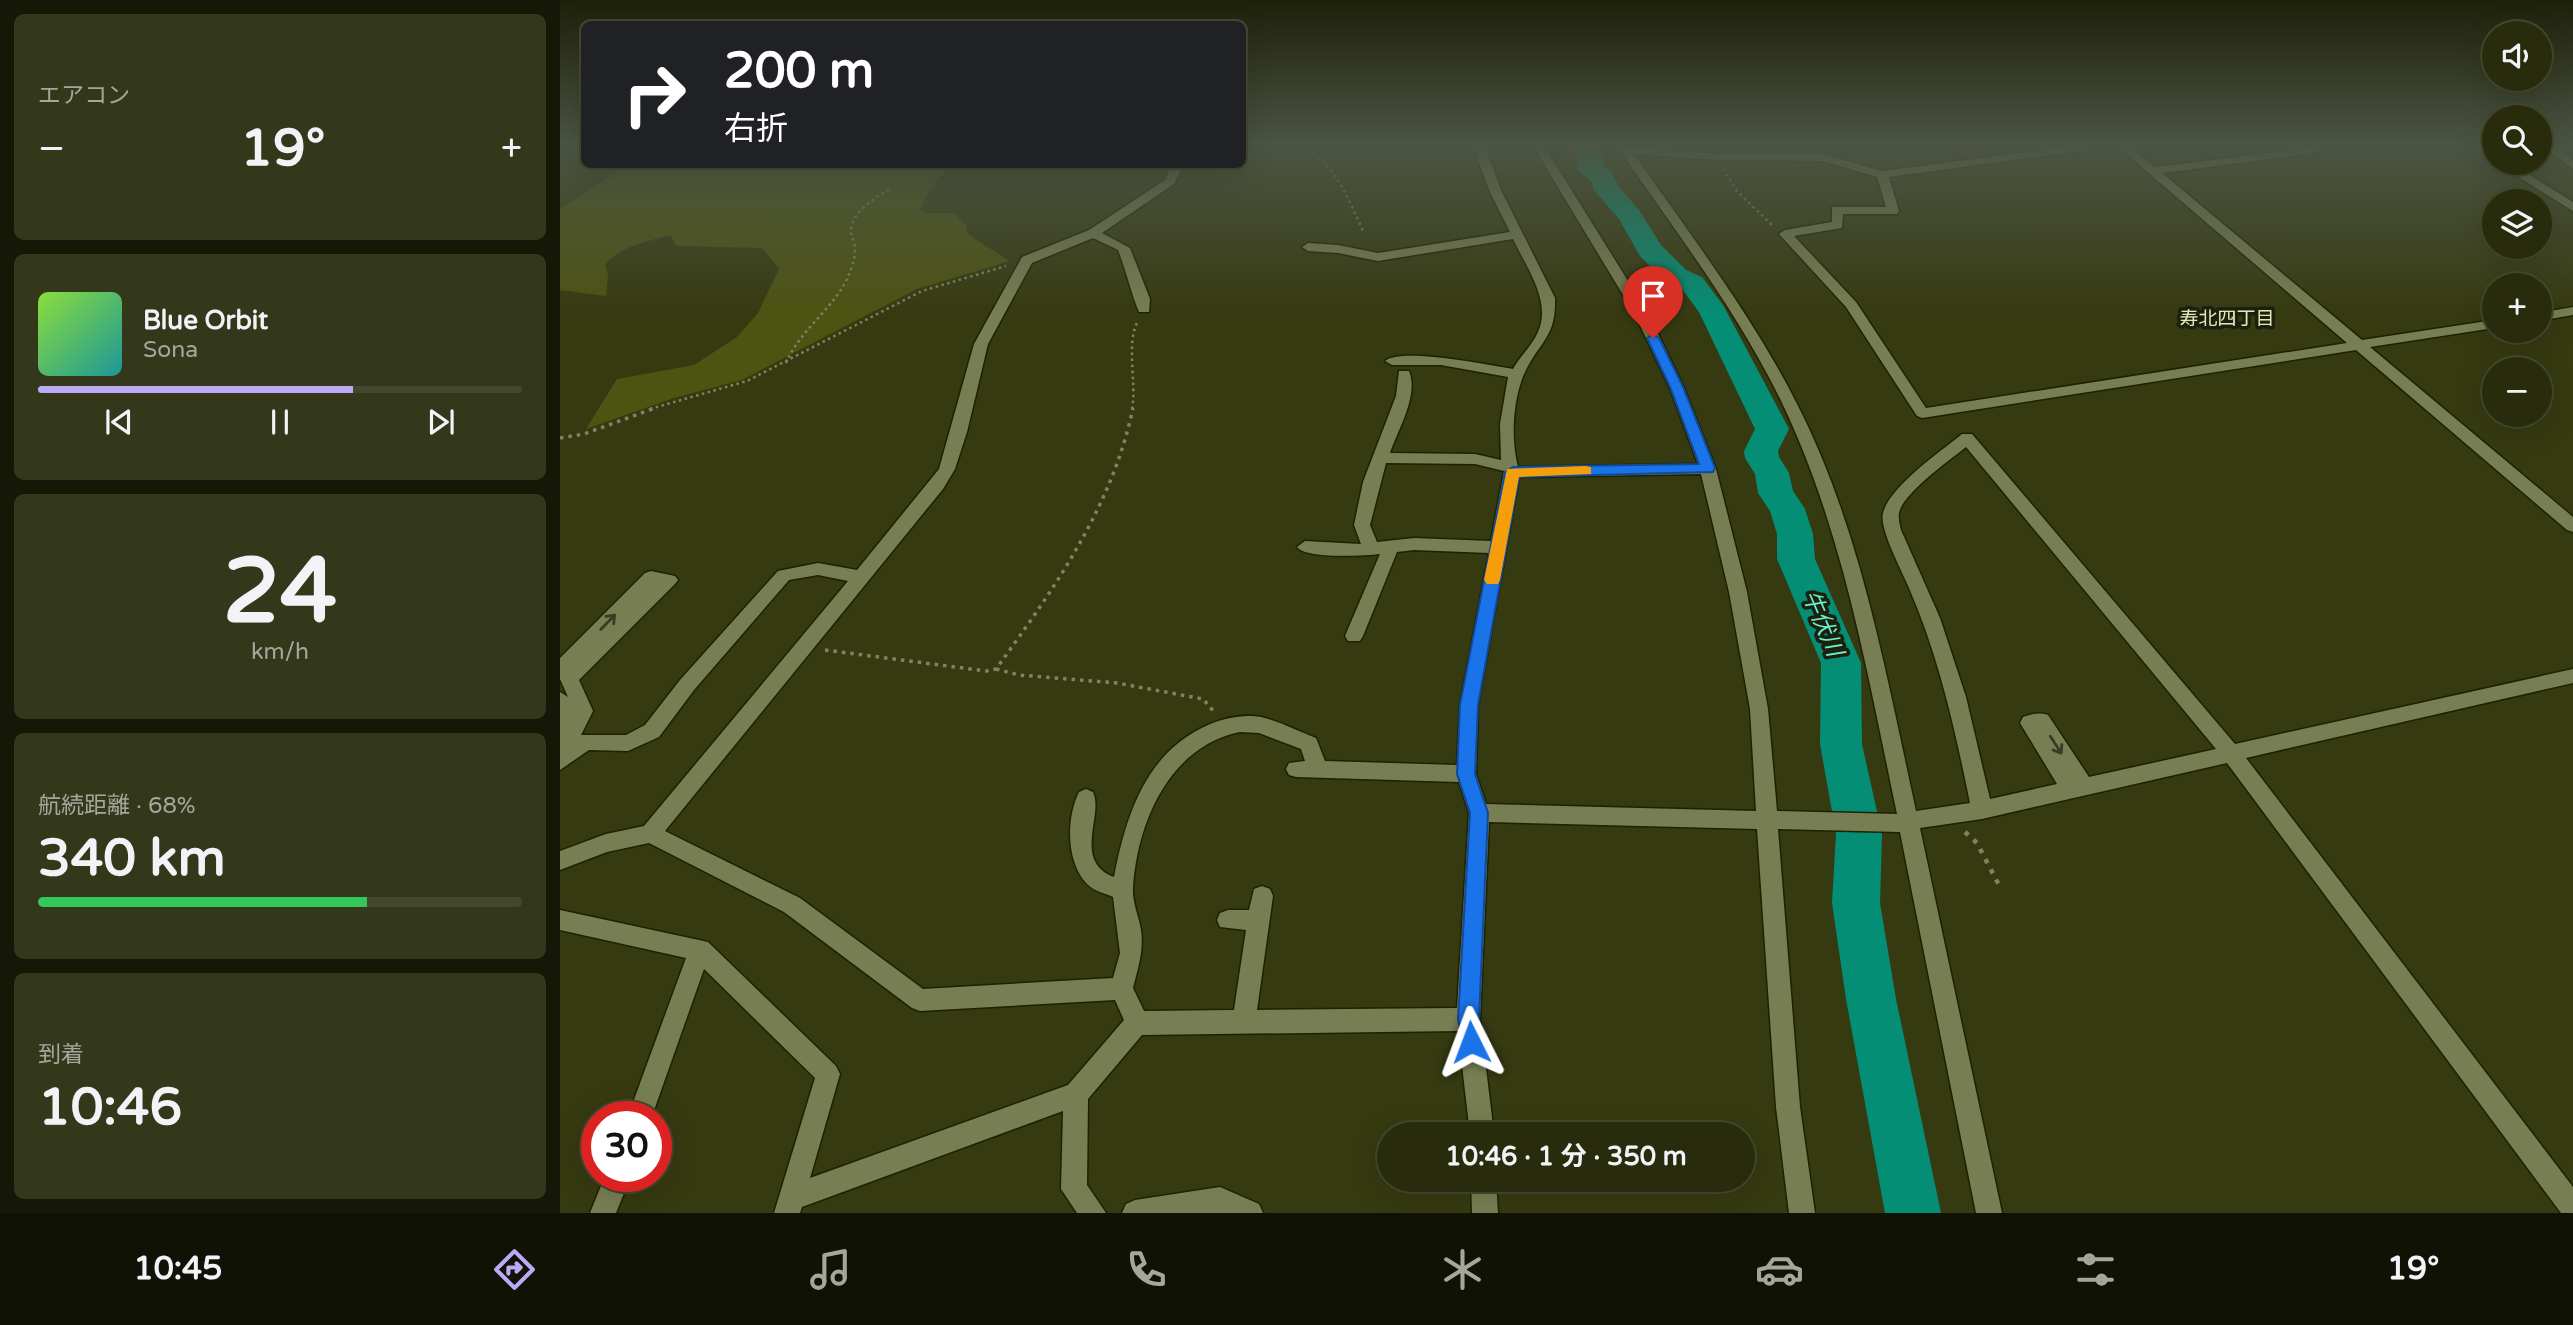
<!DOCTYPE html>
<html lang="ja">
<head>
<meta charset="utf-8">
<style>
  :root { --surface:#282c0d; --page:#34381b; --text:#f1f3f6; --muted:#a5a79d; --line:#44482e; --accent:#bcaaf6 }
  body { margin:0; font-family:"Varela Round","Noto Sans JP",sans-serif; background:var(--page); color:var(--text); height:100vh; display:flex; flex-direction:column; font-size:26px; white-space:nowrap }
  * { box-sizing:border-box; margin:0 }
  p { font-size:23px; color:var(--muted) }
  .icon { flex:none; width:38px; height:38px; fill:none; stroke:currentColor; stroke-width:2; stroke-linecap:round; stroke-linejoin:round }
  .map { position:relative; flex:1; overflow:hidden }
  .panel { display:flex; flex-direction:column; gap:14px; padding:14px; background:#161807; width:560px }
  .panel>* { flex:none }
  .top-card { position:absolute; left:21px; top:21px; width:665px; height:147px; border-radius:10px; box-shadow:0 7px 28px #0002,0 0 0 2px var(--line); background:#202124; color:#fff; overflow:hidden }
  .buttons { position:absolute; left:1922px; top:21px; display:grid; gap:14px }
  .buttons a { display:grid; place-items:center; width:70px; height:70px; border-radius:50%; background:var(--surface); box-shadow:0 7px 28px #0002,0 0 0 2px var(--line); font-size:35px }
  .speed { position:absolute; left:21px; top:1101px; display:flex; gap:14px; font-size:35px; font-weight:700; text-align:center }
  .speed>* { display:grid; place-content:center; width:91px; height:91px; border-radius:50%; background:var(--surface); box-shadow:0 7px 28px #0002,0 0 0 2px var(--line); line-height:1 }
  .speed .limit { border:10px solid #d22; background:#fff; color:#111 }
  .pin { position:absolute; display:grid; place-items:center; width:60px; height:60px; color:#fff; margin:-72px -30px; border-radius:50% 50% 50% 0; rotate:-45deg; box-shadow:0 0 7px #0007 }
  .pin .icon { rotate:45deg }
  .me { position:absolute; width:77px; margin:-38px; rotate:357deg; stroke-linejoin:round; filter:drop-shadow(0 0 5px #0008) }
  .turn { display:flex; align-items:center; gap:24px; height:147px; padding:0 28px; font-size:32px }
  .turn .icon { width:91px; height:91px; stroke-width:2.5 }
  .turn b { display:block; font-size:49px; line-height:60px }
  .big { font-size:52px; font-weight:700; line-height:1.1 }
  .panel .tile { flex:1; display:flex; flex-direction:column; justify-content:center; gap:10px; min-width:0; padding:0 24px; border-radius:10px; background:var(--page) }
  .panel .dial { align-items:center; gap:0 }
  .dial b { font-size:91px; line-height:1 }
  .song { display:flex; align-items:center; gap:21px }
  .cover { width:84px; height:84px; border-radius:10px; background:linear-gradient(135deg,hsl(90 70% 55%),hsl(180 70% 35%)) }
  .played { height:7px; border-radius:4px; background:linear-gradient(90deg,var(--accent) 65%,var(--line) 65%) }
  .keys { display:flex; justify-content:space-around; direction:ltr }
  .heat { display:flex; justify-content:space-between; align-items:center; font-size:38px; direction:ltr }
  .charge { height:10px; border-radius:5px; background:linear-gradient(90deg,#34c759 68%,var(--line) 0) }
  .trip { position:absolute; left:817px; top:1122px; width:378px; height:70px; border-radius:35px; background:var(--surface); box-shadow:0 7px 28px #0002,0 0 0 2px var(--line); font-weight:700; line-height:70px; text-align:center }
  .dock { display:flex; height:112px; justify-content:space-around; align-items:center; background:#101205; color:var(--muted) }
  .dock .icon { width:49px; height:49px }
  .dock .on { color:var(--accent) }
  .dock b { font-size:32px; color:var(--text) }
  main { display:flex; flex:1; min-height:0 }
  .map>svg:first-child { display:block }
  .green { fill:#4d5311 }
  .lines { fill:none; stroke-linecap:round; stroke-linejoin:round }
  .river { fill:#048e76; fill-rule:evenodd }
  .minor-casing { stroke:#1e2102; stroke-width:3 }
  .path-far2 { stroke:#7f8362; stroke-width:2.5; stroke-dasharray:2.5 3.5; stroke-linecap:butt }
  .path-far1 { stroke:#7f8362; stroke-width:3.5; stroke-dasharray:3.5 5; stroke-linecap:butt }
  .path { stroke:#7f8362; stroke-width:4.5; stroke-dasharray:4.5 7; stroke-linecap:butt }
  .minor { fill:#787e53; fill-rule:evenodd }
  .oneway { stroke:#393c23 }
  .route { fill:#1a73e8; stroke:#114b97; stroke-width:2 }
  .slow { fill:#f59e0b }
  .labels { text-anchor:middle; stroke-width:7; stroke-linejoin:round; paint-order:stroke }
  .far-neighbourhood-label { font-size:19px; fill:#e1e8b9; stroke:#1e200e }
  .water-label { font-size:23px; font-style:italic; fill:#64f2d0; stroke:#1e200e }
</style>
</head>
<body>
<main>
<section class="panel">
<div class="tile"><p>エアコン</p>
<div class="heat"><a>−</a><b class="big">19°</b><a>+</a></div>
</div>
<div class="tile">
<div class="song"><i class="cover"></i><div><b>Blue Orbit</b><p>Sona</p></div></div>
<div class="played"></div>
<div class="keys"><svg class="icon" aria-label="previous" viewBox="0 0 24 24"><path d="M18 5L8 12l10 7zM5 5v14"/></svg><svg class="icon" aria-label="pause" viewBox="0 0 24 24"><path d="M8 5v14M16 5v14"/></svg><svg class="icon" aria-label="next" viewBox="0 0 24 24"><path d="M6 5l10 7-10 7zM19 5v14"/></svg></div>
</div>
<div class="tile dial"><b>24</b><p>km/h</p></div>
<div class="tile"><p>航続距離 · 68%</p><b class="big">340 km</b><div class="charge"></div></div>
<div class="tile"><p>到着</p><b class="big">10:46</b></div>
</section>
<div class="map">
<svg width="2013" height="1213" viewBox="0 0 2013 1213">
  <rect width="100%" height="100%" fill="#363a11"/>
  <path class="green" d="M64 165H395C378 173 367 193 360 210L369 213H394L407 226 406 232C419 243 435 251 450 261L357 289 182 380 114 398 26 429 57 379 134 365 177 337 198 313 219 269 202 248 116 246 111 235C88 241 60 246 45 265L48 275 46 296 0 290V209L48 178Z"/>
  <g class="lines">
    <path class="river" d="M1010 146H1034L1044 158 1043 166 1053 174 1059 187 1079 210 1101 245 1126 270 1142 277 1163 305 1229 429 1218 451 1219 457 1229 473 1233 491 1245 509 1253 534 1255 559 1301 663 1302 744 1322 834 1320 903 1336 999 1381 1213H1325L1286 999 1272 903 1276 834 1260 744 1261 663 1217 559V534L1210 511 1198 493 1195 474 1185 458 1184 451 1195 429 1139 312 1122 289 1106 282 1080 256 1059 219 1033 189 1032 182 1017 169 1018 158Z"/>
    <g class="minor-casing">
      <path id="minor" d="M913 146H925L941 190 995 298C996 334 984 338 968 366 953 393 950 437 958 467L1138 464 1110 388 1074 313 973 146H984L1088 313 1124 388 1156 469 1187 592 1208 709 1217 811 1337 814C1308 677 1284 533 1223 405 1179 313 1115 231 1057 146L1157 154H1263L1322 171 1513 146H1540L1535 149 1329 177 1339 211 1337 214H1283L1282 228 1234 236 1296 302 1366 408 1787 343 1557 146H1569L1595 167 1768 146 1767 148 1741 155 1602 173 1802 340 1934 320V328L1810 347 2013 517V532L2007 530 1796 350 1362 418 1357 416 1286 307 1219 234 1225 230 1272 222V207H1326L1317 177 1263 161 1157 160 1074 154C1131 236 1192 315 1237 404 1301 529 1326 674 1356 811L1410 803C1395 729 1379 657 1349 588 1342 571 1319 529 1323 513 1330 486 1380 452 1402 434H1412L1675 744 2013 669V683L1686 758 2013 1187V1213H2001L1667 763 1422 819 1360 828 1442 1213H1416L1340 832 1218 829 1240 1107 1255 1213H1229L1216 1107 1197 829 929 822 920 1019 934 1134H910L898 1031 582 1035 528 1099 527 1185 546 1213H517L501 1189 503 1111 242 1207 240 1213H214L255 1078 144 969 92 1116H68L126 958 0 930V910L148 942 276 1066 280 1074 250 1178 508 1085 564 1020 555 1000 360 1011 352 1008 224 912 89 843 47 852 0 870V851L46 834 84 826 288 581 258 575 229 580 134 690 99 737 68 751 29 750 0 770V692L8 697 0 679V658L85 573 91 571 115 576 118 580 115 584 19 680 33 711 21 735H66L85 725 120 680 218 571 258 563 297 570 379 469 414 344 462 257 529 230 605 180 612 164H624L614 184 542 233 570 248 590 299 589 312H579C571 293 566 270 558 250L533 238 472 263 428 344 407 432 395 469 383 489 105 831 240 898 363 989 553 978 560 953 553 897C544 893 534 891 527 884 506 862 506 818 519 792L526 789 533 792C544 815 512 861 554 877 566 815 586 752 648 725 664 718 684 714 701 717 719 721 738 731 756 738L765 761 897 765 900 705 929 553 854 550 837 552 803 636 800 641H788L785 636 820 554C804 556 745 559 737 547L745 541 801 544 794 525 803 482 836 396 839 371H849C859 395 838 430 830 453L915 454 941 460 940 424 948 377 881 365H832L825 361C841 347 929 365 953 369 960 356 972 346 978 332 992 301 966 267 953 239L818 261 778 253 748 251 742 247 748 243 778 245 818 253 950 232 929 190ZM1406 447 1656 749 1529 777 1488 715C1479 712 1472 714 1463 717L1460 723 1497 784 1430 799 1406 697 1380 618 1341 530C1340 525 1338 519 1339 513 1343 493 1390 460 1406 447ZM826 463 915 464 944 471 931 541 854 538 817 542 810 525ZM1141 474 1169 592 1190 709 1196 811 926 804 916 774 918 705 959 477ZM680 732 699 733 741 749 745 761 729 763 726 769 729 775 736 777 899 782 909 813 897 1008 697 1010 713 896 710 889 702 886 694 889 689 910H668L660 913 657 920 660 927 686 930 674 1010 584 1011 573 988C578 968 584 951 581 930 579 917 572 902 573 888 577 822 610 746 680 732Z
        M1908 146H1921L1934 153V161Z
        M1979 146H2013V149L2001 150 2013 160V169L1989 151H1979Z
        M1936 163H1950L2013 202V211Z
        M2013 307V315L1979 321V313Z
        M45 1176H71L56 1213H30Z
        M911 1180H936L938 1213H912Z
        M660 1187 699 1204 703 1213H562L566 1204 575 1200Z"/>
    </g>
    <path class="path-far2" d="M744 146C776 166 788 198 803 231
      M1163 169 1177 191 1213 226
      M226 363C240 330 271 311 287 279 291 269 296 258 295 247 294 241 291 236 291 231 291 211 317 197 331 188
      M90 409 187 381 362 291 446 266
      M572 409C577 384 566 345 577 323"/>
    <path class="path-far1" d="M0 438 24 434 95 408
      M265 650 426 671 436 669C494 589 552 507 573 408
      M436 669 459 675 557 683 643 699 655 713"/>
    <path class="path" d="M1405 832 1417 843 1441 889"/>
    <use href="#minor" class="minor"/>
  </g>
  <defs><path id="oneway-shaft" d="M-6 0H5M1.5-3L5.5 0L1.5 3" fill="none" stroke-width="1.6" stroke-linecap="round" stroke-linejoin="round" transform="scale(1.75)"/></defs>
  <g class="oneway">
    <use href="#oneway-shaft" transform="translate(48 622) rotate(-46)"/>
    <use href="#oneway-shaft" transform="translate(1496 745) rotate(57)"/>
  </g>
  <linearGradient id="sky" x2="0" y2="1"><stop stop-color="#1e2009"/><stop offset="0.46" stop-color="#4c5543"/><stop offset="1" stop-color="#4c5543" stop-opacity="0"/></linearGradient>
  <rect width="2013" height="315" fill="url(#sky)"/>
  <path class="route" d="M1093 334 1099 338 1123 387 1155 468 1153 472 959 477 918 705 915 774 928 813 919 1019 922 1042 919 1049 911 1053 904 1049 898 1019 910 813 897 774 900 705 945 472 953 467 1139 464 1110 387 1087 338Z"/>
  <path class="slow" d="M1026 466 1031 467V474L959 477 940 580 938 584H927L924 580 947 469Z"/>
  <g class="labels">
    <g class="far-neighbourhood-label">
      <text x="1667" y="325">寿北四丁目</text>
    </g>
    <g class="water-label">
      <text transform="translate(1263 623) rotate(67)" y="8">牛伏川</text>
    </g>
  </g>
</svg>
<div class="buttons">
<a><svg class="icon" aria-label="sound" viewBox="0 0 24 24"><path d="M4 9h4l5-4v14l-5-4H4zM17 9q2 3 0 6"/></svg></a>
<a><svg class="icon" aria-label="search" viewBox="0 0 24 24"><circle cx="10" cy="10" r="6"/><path d="M15 15l6 6"/></svg></a>
<a><svg class="icon" aria-label="layers" viewBox="0 0 24 24"><path d="M12 4l9 5-9 5-9-5zM3 14l9 5 9-5"/></svg></a>
<a>+</a>
<a>−</a>
</div>
<div class="speed"><div class="limit">30</div></div>
<div class="pin" style="left:1093px;top:338px;background:#d93025"><svg class="icon" aria-label="arrive" viewBox="0 0 24 24"><path d="M6 21V4h12l-3 4 3 4H6"/></svg></div>
<svg class="me" style="left:911px;top:1042px" viewBox="-20 -20 40 40"><path d="M0-17L14 15 0 8-14 15z" fill="#1a73e8" stroke="#fff" stroke-width="4"/></svg>
<div class="trip">10:46 · 1 分 · 350 m</div>
<div class="top-card">
<div class="turn"><svg class="icon" aria-label="right" viewBox="0 0 24 24"><path d="M7 20v-9h11M14 6l5 5-5 5"/></svg><div><b>200 m</b>右折</div></div>
</div>
</div>
</main>
<nav class="dock">
<b>10:45</b>
<svg class="icon on" aria-label="directions" viewBox="0 0 24 24"><path d="M12 3l9 9-9 9-9-9zM9 14v-3h6M13 9l2 2-2 2"/></svg>
<svg class="icon" aria-label="music" viewBox="0 0 24 24"><path d="M9 18V5l10-2v13"/><circle cx="6" cy="18" r="3"/><circle cx="16" cy="16" r="3"/></svg>
<svg class="icon" aria-label="phone" viewBox="0 0 24 24"><path d="M5 4h4l2 5-3 2q2 4 5 5l2-3 5 2v4C11 20 4 13 5 4z"/></svg>
<svg class="icon" aria-label="climate" viewBox="0 0 24 24"><path d="M12 3v18M4 7l16 10M4 17L20 7"/></svg>
<svg class="icon" aria-label="car" viewBox="0 0 24 24"><path d="M5 17H2v-5l4-1 3-4h7l3 4 3 1v5h-3M9 17h6M6 11h13"/><circle cx="7" cy="17" r="2"/><circle cx="17" cy="17" r="2"/></svg>
<svg class="icon" aria-label="filters" viewBox="0 0 24 24"><path d="M4 7h16M4 17h16"/><circle cx="9" cy="7" r="2"/><circle cx="15" cy="17" r="2"/></svg>
<b>19°</b>
</nav>
</body>
</html>
